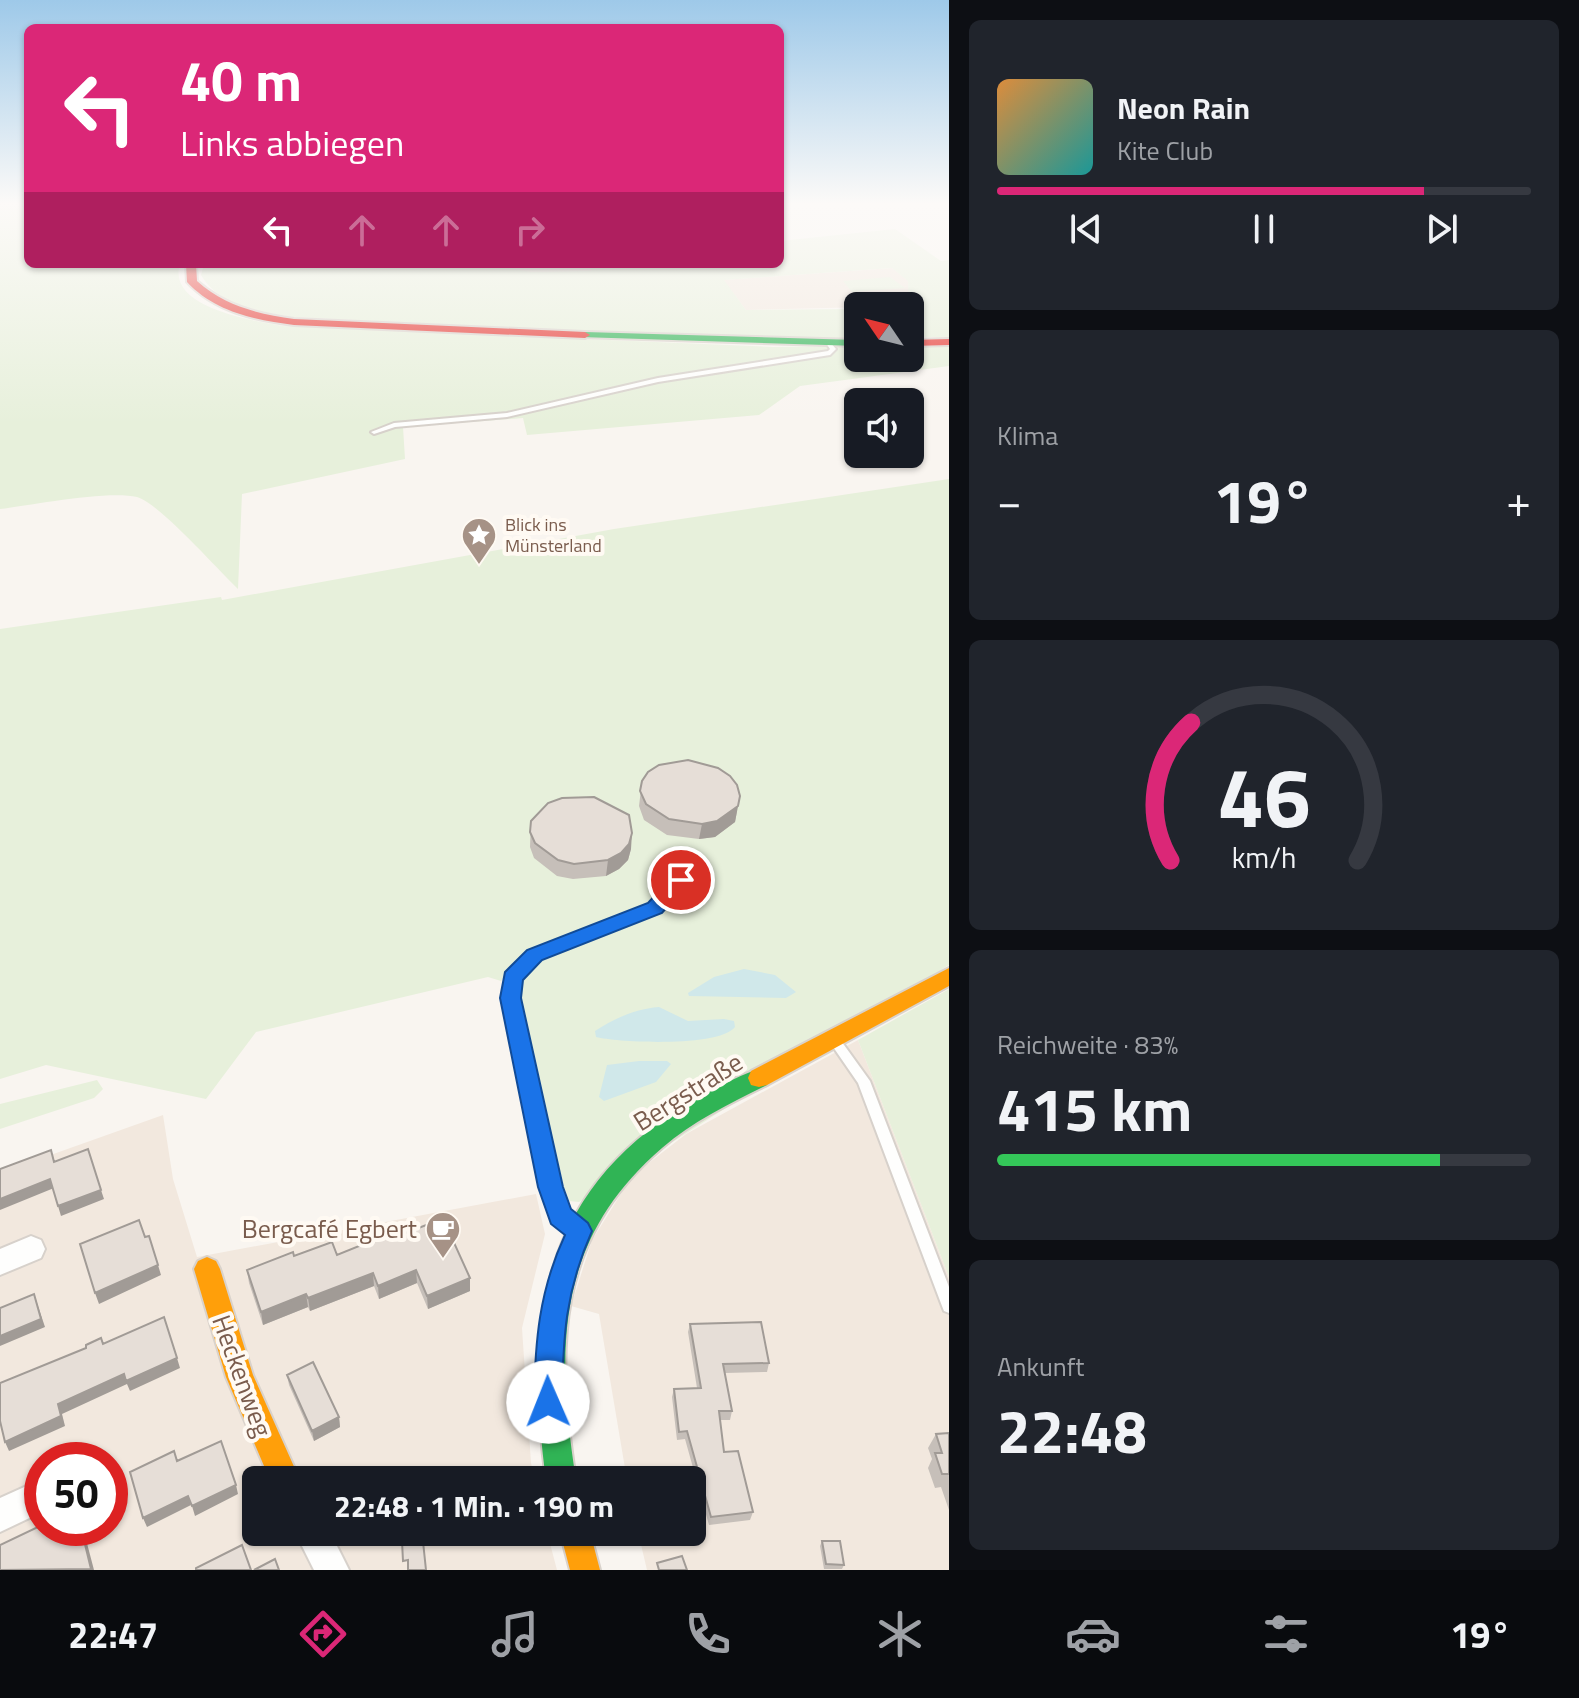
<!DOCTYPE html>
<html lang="de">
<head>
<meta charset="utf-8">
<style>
  :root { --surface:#171b24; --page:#20242c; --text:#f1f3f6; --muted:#9ea1a6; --line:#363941; --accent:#db2777 }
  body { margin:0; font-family:"Titillium Web",sans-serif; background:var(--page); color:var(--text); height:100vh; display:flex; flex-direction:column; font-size:30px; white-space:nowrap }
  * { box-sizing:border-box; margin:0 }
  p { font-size:26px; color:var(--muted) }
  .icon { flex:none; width:44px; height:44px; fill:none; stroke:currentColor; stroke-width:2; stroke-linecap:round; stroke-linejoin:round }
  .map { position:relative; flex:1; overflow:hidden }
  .drawer { display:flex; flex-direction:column; gap:20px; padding:20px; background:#0d0f14; width:630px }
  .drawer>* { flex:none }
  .top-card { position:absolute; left:24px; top:24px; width:760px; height:244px; border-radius:12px; box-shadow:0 2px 6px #0004; background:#db2777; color:#fff; overflow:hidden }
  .needle { width:52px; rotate:305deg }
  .tools { position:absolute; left:844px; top:292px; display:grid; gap:16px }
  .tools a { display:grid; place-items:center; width:80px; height:80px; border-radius:12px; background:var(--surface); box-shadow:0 2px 6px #0004; font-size:40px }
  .speed { position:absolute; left:24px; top:1442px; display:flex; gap:16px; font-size:40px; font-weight:700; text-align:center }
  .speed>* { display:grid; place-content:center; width:104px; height:104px; border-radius:50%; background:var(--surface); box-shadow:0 2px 6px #0004; line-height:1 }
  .speed .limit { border:12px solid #d22; background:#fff; color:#111 }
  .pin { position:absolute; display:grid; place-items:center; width:68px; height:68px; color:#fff; margin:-34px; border:4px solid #fff; border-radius:50%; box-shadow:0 2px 8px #0007 }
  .me { position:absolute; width:88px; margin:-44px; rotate:359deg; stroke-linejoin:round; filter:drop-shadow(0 0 6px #0008) }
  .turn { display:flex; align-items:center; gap:28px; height:168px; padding:0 24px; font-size:36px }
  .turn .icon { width:104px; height:104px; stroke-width:2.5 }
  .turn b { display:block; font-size:56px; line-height:68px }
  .lanes { display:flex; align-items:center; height:76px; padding:0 24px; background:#0003; justify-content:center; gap:40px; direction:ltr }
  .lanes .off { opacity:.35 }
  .big { font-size:60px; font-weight:700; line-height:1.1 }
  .drawer .tile { flex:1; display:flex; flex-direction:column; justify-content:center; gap:12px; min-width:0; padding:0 28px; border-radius:12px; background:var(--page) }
  .drawer .dial { align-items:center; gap:0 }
  .dial svg { height:208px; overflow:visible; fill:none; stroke:var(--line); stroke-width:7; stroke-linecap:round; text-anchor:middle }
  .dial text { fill:var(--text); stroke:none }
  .song { display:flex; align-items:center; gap:24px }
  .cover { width:96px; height:96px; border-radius:12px; background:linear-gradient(135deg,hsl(30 70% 55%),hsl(180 70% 35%)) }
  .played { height:8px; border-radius:4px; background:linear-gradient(90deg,var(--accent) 80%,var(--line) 80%) }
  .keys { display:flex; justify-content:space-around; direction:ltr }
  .heat { display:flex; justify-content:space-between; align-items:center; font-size:44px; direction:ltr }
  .charge { height:12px; border-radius:6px; background:linear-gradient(90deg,#34c759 83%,var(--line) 0) }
  .trip { position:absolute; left:242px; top:1466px; width:464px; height:80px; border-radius:12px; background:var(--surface); box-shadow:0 2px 6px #0004; font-weight:700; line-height:80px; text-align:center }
  .tabs { display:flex; height:128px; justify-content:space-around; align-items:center; background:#090b0e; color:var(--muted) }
  .tabs .icon { width:56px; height:56px }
  .tabs .active { color:var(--accent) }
  .tabs b { font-size:36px; color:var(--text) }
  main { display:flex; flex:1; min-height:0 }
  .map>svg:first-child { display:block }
  .residential { fill:#f2e8de; fill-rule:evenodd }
  .green { fill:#e7f0db }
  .water { fill:#d0e8ea }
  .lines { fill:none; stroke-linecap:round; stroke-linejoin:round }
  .stream { stroke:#d0e8ea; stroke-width:3 }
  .lane-casing { stroke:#d7d1cb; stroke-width:4 }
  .street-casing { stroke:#d7d1cb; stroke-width:4 }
  .fast-casing { stroke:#d9d2cb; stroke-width:4 }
  .slow-casing { stroke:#d9d2cb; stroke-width:4 }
  .jam-casing { stroke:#d9d2cb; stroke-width:4 }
  .lane { fill:#fefefd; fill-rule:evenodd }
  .street { fill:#fefefd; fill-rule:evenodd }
  .fast { fill:#30b455; fill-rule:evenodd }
  .slow { fill:#ff9f0a; fill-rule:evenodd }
  .jam { fill:#e5322d; fill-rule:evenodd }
  .wall { fill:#c6bfb9 }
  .shaded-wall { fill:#a19b96 }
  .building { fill:#e6ded7; stroke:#a19b96; stroke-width:2 }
  .route { fill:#1a73e8; stroke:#114b97; stroke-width:2 }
  .labels { text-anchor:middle; stroke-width:8; stroke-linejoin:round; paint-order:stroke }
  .far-poi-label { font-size:18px; fill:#7a5c4d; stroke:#fffaf3; text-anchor:start }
  .near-street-label { font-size:26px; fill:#7a5c4d; stroke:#fffaf3 }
  .near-poi-label { font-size:26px; fill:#7a5c4d; stroke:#fffaf3; text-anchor:end }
</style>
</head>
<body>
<main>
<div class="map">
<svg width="949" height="1570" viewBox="0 0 949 1570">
  <rect width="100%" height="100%" fill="#f9f5f0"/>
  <path class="residential" d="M503 264H589L593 271 508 274Z
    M892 268 908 280 910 306 746 310 723 280Z
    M858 1040 949 1277V1570H647L638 1532H692V1480H627L599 1314 571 1306 592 1240 632 1176 686 1134Z
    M163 1115 173 1179 197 1257 536 1194 545 1234 522 1328 531 1463 535 1480H256V1532H547L557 1570H0V1173ZM42 1460H110V1528H42Z"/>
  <path class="green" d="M0 204H28V264H180C166 308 255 321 283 326L773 347 858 346V358H910V345H949V366L800 386 759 415 527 435 523 418 403 427 405 459 242 494 238 589C218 570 159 503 137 497 108 490 32 505 0 509Z
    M895 229 941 261 949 260V337H910L908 281 892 268 724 280 746 310 858 309V338H737L292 317C259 310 220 307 201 275L204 264H517L508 268 531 272 592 271 589 264H780V241Z
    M890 277 905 288 852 292 843 281Z
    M949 479V965L579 1202 569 1201 564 1187 518 1000C520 973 530 963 555 954L548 942 530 950 501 981 488 977 256 1032 206 1099 46 1065 0 1079V629L221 597 222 600 614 529Z
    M949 989V1277L858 1040Z
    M97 1080 103 1089 94 1098 0 1129V1104Z"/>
  <path class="water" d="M744 969 775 975 796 992 786 998 689 996 688 993 714 977Z
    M659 1007 688 1021 724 1019 734 1021 735 1027C720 1047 620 1043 596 1037L595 1031C615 1018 635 1009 659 1007Z
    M639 1061H667L671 1064 656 1082 604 1101 599 1097 607 1065Z"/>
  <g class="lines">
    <path class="stream" d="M327 266 340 264"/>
    <g class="lane-casing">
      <path id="lane" d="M829 341 836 349 830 355 658 382 507 417 395 427 374 434 371 432 394 423 507 413 658 378 828 351 830 349 826 343Z
        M681 876 685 877 686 880 685 883 659 911 539 958 518 980 516 998 558 1187 566 1212 579 1223 581 1227 579 1231 574 1233 569 1231 555 1220 544 1187 504 998 508 975 531 952 651 905 677 877Z
        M835 1036 839 1038 870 1081 949 1287V1313L944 1311 942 1306 858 1083 829 1041 831 1038Z"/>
    </g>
    <g class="street-casing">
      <path id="street" d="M31 1236 41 1240 45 1249 41 1258 0 1275V1249Z
        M42 1479V1512L0 1532V1498Z
        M295 1532H330L349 1570H314Z"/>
    </g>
    <g class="fast-casing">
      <path id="fast" d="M585 332 858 340V346L581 337 580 335Z
        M759 1069 767 1071 770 1078 767 1085C731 1103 693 1121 662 1148 554 1241 556 1350 576 1480H546C525 1324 540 1191 688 1104 711 1091 734 1077 759 1069Z"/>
    </g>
    <g class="slow-casing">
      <path id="slow" d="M949 968V986L767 1085 759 1087 751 1085 748 1078 751 1071Z
        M207 1257 216 1261 220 1269 253 1375 300 1480H270L226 1377 194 1269 198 1261Z
        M560 1532H590L600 1570H570Z"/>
    </g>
    <g class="jam-casing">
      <path id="jam" d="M186 264H196L197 281C225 306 258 314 294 319L585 332 590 335 585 338 294 325C255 320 215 312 187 282Z
        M949 339V345L910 346V340Z"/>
    </g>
    <use href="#lane" class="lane"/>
    <use href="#street" class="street"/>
    <use href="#fast" class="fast"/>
    <use href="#slow" class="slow"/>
    <use href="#jam" class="jam"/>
  </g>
  <path class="wall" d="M642 781 737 811 735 822 715 837 699 839 667 835 644 820 639 806Z
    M531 821 631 849 628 860 619 869 606 876 573 879 557 876 534 858 530 847Z
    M403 1234 443 1240 470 1291 428 1309 417 1283 379 1299 374 1286 310 1311 308 1307 263 1325 249 1283 247 1270 294 1256 337 1255Z
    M690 1324 769 1363 767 1372 725 1373 732 1411 730 1420H720L724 1452 753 1512 750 1520 709 1525 685 1439 677 1440 672 1397 674 1389 697 1388 688 1332Z
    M287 1375 339 1417 340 1427 314 1441 289 1385Z
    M949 1433V1510L941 1487 935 1488 928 1468 932 1459 928 1448 936 1434Z
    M822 1541 844 1565 842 1569H824L820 1546Z"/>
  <path class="shaded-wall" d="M740 796 735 822 715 837 699 839 702 824Z
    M632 833 631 849 628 860 619 869 606 876 608 860Z
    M50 1179 54 1188 0 1210V1199Z
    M101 1190 104 1199 61 1216 58 1206Z
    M158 1265 161 1275 99 1304 95 1293Z
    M416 1270 417 1283 379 1299 378 1286Z
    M373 1273 374 1286 310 1311 308 1298Z
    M470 1278V1291L428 1309 427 1296Z
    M34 1294 45 1327 0 1346V1336Z
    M306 1294 308 1307 263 1325 261 1312Z
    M177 1358 180 1368 130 1391 127 1384 62 1414 65 1426 9 1451 5 1442 58 1404 124 1374Z
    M339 1417 340 1427 314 1441 312 1431Z
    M236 1485 238 1494 195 1516 192 1506Z
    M188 1496 191 1505 147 1527 143 1518Z
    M81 1528H83L94 1570H90Z"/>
  <path class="building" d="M688 760 718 768 730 776 737 785 740 796 738 806 717 821 702 824 669 819 646 804 640 791 642 781 648 772 659 765Z
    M594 797 629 815 632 833 629 844 621 853 608 860 574 864 558 860 535 843 530 832 531 821 548 803 562 798Z
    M88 1149 101 1190 58 1206 50 1179 0 1199V1169L51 1150 54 1162Z
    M139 1220 145 1237 149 1236 158 1265 95 1293 80 1244Z
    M434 1222 443 1240 451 1236 470 1278 427 1296 416 1270 378 1286 373 1273 308 1298 306 1294 261 1312 247 1270 293 1252 294 1256 332 1242 337 1255 401 1229 403 1234Z
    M34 1294 41 1319 0 1336V1308Z
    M164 1317 177 1358 126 1381 124 1374 58 1404 61 1416 5 1442 0 1421V1383L86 1348V1345L101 1338 103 1344Z
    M761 1322 769 1363 723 1364 732 1411H719L724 1452 738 1451 753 1512 711 1517 687 1431 679 1432 674 1389 701 1388 690 1324Z
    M313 1362 339 1417 312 1431 287 1375Z
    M949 1433V1474H942L935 1453H942L936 1434Z
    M221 1441 236 1485 192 1506 188 1496 143 1518 130 1472 174 1451 177 1461Z
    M42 1525V1528H81L91 1569 0 1570V1545Z
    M407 1532H422L426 1570H408V1560L403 1561 402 1541 407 1540Z
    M822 1541H840L844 1565 826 1564Z
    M242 1545 251 1570H196V1568Z
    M682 1556 687 1570H659L657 1563Z
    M275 1559 279 1570H254Z"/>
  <linearGradient id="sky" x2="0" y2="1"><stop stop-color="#9ec9e9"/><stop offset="0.48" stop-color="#fcfaf8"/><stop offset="1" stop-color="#fcfaf8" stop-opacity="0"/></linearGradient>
  <rect width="949" height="424" fill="url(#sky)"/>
  <path class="route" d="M681 873 691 880 662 913 542 960 523 980 521 998 563 1187 571 1209 588 1223 592 1231C565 1292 563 1337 562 1402L558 1412 548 1416 538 1412 534 1402C535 1341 539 1291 565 1235L551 1224 538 1187 500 998 505 972 527 950 648 903 674 875Z"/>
  <defs>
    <g id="sight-pin" transform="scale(1.8)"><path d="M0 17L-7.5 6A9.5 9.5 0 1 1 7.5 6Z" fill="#a69286" stroke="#fffaf3"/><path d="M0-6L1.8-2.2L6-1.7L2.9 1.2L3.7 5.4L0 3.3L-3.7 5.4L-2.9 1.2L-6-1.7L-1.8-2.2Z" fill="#fff"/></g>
    <g id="cafe-pin" transform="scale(1.8)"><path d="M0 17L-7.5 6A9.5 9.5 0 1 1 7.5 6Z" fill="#a69286" stroke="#fffaf3"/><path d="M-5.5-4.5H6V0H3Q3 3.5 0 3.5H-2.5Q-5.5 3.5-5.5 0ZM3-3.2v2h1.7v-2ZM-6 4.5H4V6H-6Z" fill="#fff"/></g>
  </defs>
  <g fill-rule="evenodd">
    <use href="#sight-pin" x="479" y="535"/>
    <use href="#cafe-pin" x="443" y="1229"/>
  </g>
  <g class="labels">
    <g class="far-poi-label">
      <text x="505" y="531">Blick ins<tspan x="505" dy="21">Münsterland</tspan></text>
    </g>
    <g class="near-street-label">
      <text transform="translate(688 1092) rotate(-32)" y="9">Bergstraße</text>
      <text transform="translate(242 1376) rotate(70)" y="9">Heckenweg</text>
    </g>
    <g class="near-poi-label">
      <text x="417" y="1238">Bergcafé Egbert</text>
    </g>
  </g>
</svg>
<div class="tools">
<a><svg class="needle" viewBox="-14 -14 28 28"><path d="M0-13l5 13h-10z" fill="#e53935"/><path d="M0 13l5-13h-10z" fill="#9ea1a6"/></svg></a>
<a><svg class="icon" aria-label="sound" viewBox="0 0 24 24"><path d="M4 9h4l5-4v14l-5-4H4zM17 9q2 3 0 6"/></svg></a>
</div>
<div class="speed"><div class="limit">50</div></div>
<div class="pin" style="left:681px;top:880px;background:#d93025"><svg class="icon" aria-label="arrive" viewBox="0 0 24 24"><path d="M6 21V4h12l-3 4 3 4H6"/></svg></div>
<svg class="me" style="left:548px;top:1402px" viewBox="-20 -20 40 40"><circle r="19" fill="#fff"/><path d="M0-13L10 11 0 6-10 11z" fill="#1a73e8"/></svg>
<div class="trip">22:48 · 1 Min. · 190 m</div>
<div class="top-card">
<div class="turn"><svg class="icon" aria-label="left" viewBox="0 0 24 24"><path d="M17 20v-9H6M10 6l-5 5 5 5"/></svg><div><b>40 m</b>Links abbiegen</div></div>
<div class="lanes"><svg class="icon" aria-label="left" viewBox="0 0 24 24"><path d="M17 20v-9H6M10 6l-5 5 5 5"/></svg><svg class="icon off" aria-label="ahead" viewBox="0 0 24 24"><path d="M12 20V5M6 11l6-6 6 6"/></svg><svg class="icon off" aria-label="ahead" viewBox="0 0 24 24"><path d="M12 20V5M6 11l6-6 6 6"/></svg><svg class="icon off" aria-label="right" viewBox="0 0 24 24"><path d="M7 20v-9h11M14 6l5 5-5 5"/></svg></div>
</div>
</div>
<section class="drawer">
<div class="tile">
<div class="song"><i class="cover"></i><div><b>Neon Rain</b><p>Kite Club</p></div></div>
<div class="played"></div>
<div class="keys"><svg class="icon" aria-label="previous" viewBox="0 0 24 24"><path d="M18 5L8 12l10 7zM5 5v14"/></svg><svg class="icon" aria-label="pause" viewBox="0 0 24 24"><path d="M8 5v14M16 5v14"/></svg><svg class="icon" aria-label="next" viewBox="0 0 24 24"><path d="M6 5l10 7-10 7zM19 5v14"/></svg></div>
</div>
<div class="tile"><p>Klima</p>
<div class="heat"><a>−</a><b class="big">19°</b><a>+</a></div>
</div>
<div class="tile dial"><svg viewBox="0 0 100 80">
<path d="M14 69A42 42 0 1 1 86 69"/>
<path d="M14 69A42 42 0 0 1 22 16" stroke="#db2777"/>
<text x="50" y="56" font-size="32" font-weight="700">46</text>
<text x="50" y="72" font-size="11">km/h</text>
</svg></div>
<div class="tile"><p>Reichweite · 83%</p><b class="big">415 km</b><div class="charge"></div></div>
<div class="tile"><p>Ankunft</p><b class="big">22:48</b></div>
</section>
</main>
<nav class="tabs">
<b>22:47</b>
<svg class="icon active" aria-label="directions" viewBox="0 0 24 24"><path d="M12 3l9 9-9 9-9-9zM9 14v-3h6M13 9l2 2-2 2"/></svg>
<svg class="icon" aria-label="music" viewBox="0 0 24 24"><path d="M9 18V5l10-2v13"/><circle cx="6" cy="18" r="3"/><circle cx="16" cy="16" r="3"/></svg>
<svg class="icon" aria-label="phone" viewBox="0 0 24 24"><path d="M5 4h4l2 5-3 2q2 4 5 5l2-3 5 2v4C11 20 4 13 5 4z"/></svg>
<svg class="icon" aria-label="climate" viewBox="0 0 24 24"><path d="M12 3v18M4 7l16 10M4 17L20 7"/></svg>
<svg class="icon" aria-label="car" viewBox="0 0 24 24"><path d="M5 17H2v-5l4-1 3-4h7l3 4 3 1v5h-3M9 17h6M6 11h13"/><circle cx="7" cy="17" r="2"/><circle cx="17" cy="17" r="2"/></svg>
<svg class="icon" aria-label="filters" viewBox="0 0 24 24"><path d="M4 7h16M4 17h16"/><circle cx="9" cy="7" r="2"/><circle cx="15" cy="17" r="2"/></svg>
<b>19°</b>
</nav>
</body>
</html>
